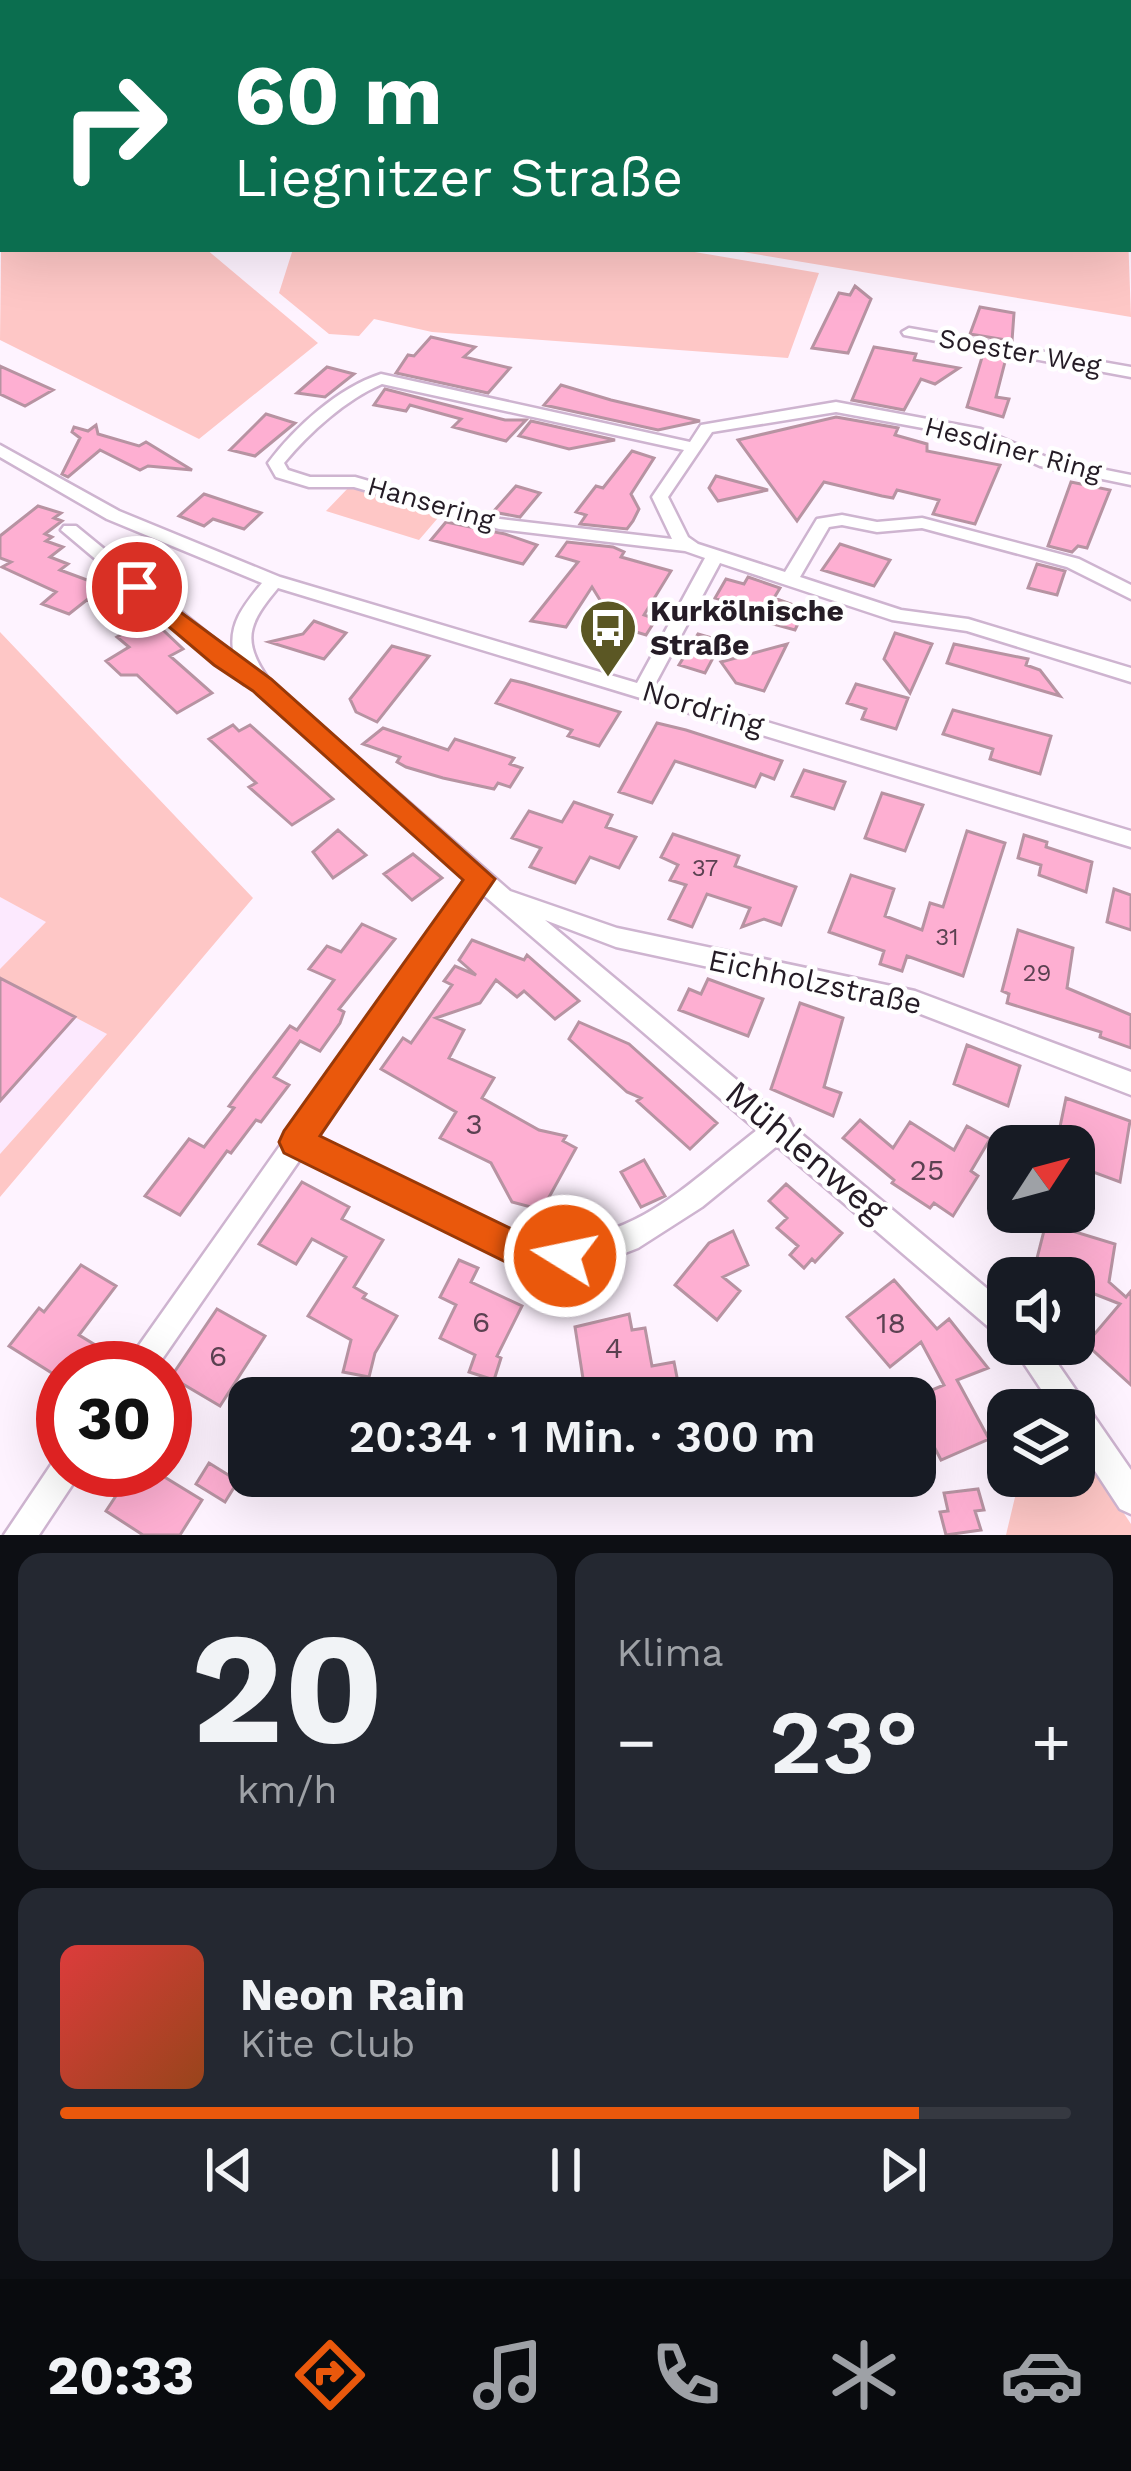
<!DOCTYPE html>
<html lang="de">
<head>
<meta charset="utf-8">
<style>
  :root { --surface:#171b24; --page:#242831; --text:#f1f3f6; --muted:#9ea1a6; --line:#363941; --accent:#ea580c }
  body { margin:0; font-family:"Work Sans",sans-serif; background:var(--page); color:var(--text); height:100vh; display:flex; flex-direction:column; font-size:45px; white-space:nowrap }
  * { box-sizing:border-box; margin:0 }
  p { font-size:39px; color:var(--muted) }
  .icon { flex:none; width:66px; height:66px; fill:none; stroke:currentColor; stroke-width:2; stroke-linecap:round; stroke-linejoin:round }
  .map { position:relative; height:1535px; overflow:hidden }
  .panel { display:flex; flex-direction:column; gap:18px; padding:18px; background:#0d0f14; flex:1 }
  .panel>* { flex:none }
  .guide { position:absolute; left:0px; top:0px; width:1131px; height:252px; box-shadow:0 12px 48px #0002; background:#0b6e4f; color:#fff; overflow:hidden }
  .needle { width:78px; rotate:54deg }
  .controls { position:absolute; left:987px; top:1125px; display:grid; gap:24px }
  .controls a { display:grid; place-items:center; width:108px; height:108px; border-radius:24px; background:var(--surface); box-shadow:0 12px 48px #0002; font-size:60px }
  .speed { position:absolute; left:36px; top:1341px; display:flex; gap:24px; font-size:60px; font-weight:700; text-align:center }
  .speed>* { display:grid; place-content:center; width:156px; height:156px; border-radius:50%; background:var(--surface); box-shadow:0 12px 48px #0002; line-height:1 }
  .speed .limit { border:18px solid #d22; background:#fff; color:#111 }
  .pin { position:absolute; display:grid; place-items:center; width:102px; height:102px; color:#fff; margin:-51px; border:6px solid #fff; border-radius:50%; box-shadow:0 3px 12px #0007 }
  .me { position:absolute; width:132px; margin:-66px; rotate:280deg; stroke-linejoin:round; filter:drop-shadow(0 0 9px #0008) }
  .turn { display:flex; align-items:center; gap:42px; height:252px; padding:0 36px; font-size:54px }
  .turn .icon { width:156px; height:156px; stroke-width:2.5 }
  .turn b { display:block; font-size:84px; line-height:102px }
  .big { font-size:90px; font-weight:600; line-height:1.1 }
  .panel .tile { flex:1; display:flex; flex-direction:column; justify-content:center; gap:18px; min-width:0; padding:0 42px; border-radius:24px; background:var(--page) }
  .panel .dial { align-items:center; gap:0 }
  .dial b { font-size:156px; line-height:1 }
  .song { display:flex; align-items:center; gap:36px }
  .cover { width:144px; height:144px; border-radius:18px; background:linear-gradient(135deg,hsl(0 70% 55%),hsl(20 70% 35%)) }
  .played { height:12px; border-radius:6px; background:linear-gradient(90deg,var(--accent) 85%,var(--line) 85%) }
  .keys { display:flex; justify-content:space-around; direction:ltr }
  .heat { display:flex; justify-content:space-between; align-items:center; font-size:66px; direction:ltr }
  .panel .tiles { flex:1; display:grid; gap:18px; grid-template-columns:1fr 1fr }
  .tile:last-child { grid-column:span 2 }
  .trip { position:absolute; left:228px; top:1377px; width:708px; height:120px; border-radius:24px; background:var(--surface); box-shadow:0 12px 48px #0002; font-weight:600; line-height:120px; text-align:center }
  .tab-bar { display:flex; height:192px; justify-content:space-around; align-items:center; background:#090b0e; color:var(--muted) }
  .tab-bar .icon { width:84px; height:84px }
  .tab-bar .current { color:var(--accent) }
  .tab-bar b { font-size:54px; color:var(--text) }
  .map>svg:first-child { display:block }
  .built { fill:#fce9fe }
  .green { fill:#fec7c6 }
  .building { fill:#feafd2; stroke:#b793a2; stroke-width:3 }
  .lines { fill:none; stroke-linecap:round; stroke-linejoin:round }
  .minor-casing { stroke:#ceb4d0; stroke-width:5 }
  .primary-casing { stroke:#d8d6d8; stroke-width:5 }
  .minor { fill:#fff; fill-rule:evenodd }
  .primary { fill:#c2b7e1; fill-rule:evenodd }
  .route { fill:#ea580c; stroke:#983908; stroke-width:3 }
  .labels { text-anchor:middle; stroke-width:9; stroke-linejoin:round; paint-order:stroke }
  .number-label { font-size:24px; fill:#5b4151 }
  .far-street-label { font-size:27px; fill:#251c26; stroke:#fff }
  .poi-label { font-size:30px; font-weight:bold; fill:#251c26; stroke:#fff; text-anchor:start }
  .street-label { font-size:30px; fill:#251c26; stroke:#fff }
  .near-number-label { font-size:30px; fill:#5b4151 }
  .near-street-label { font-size:36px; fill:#251c26; stroke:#fff }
</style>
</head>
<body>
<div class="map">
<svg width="1131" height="1535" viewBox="0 0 1131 1535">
  <rect width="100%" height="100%" fill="#fef3ff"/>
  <path class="built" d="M0 897 47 922 0 969Z
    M0 978 107 1034 0 1154Z"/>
  <path class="green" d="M3 86V249H206L318 343 199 439 0 340Z
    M1128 234 1131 317 725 249H1128Z
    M293 249H677L819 273 788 358 432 332 374 319 359 336 329 334 279 293Z
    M350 486 443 512 419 540 326 511Z
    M0 632 253 898 0 1197V1154L107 1034 0 978V969L46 922 0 897Z
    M1074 1438 1131 1524V1535H1006L1020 1476H1074Z"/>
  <path class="building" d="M855 286 871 299 848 353 812 348 839 293 850 295Z
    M980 307 1014 313 1012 341 970 334Z
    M431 337 475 347 464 357 510 368 488 393 396 373 408 355 414 356Z
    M874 347 916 354 914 360 959 368 935 384 921 379 904 410 852 400Z
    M983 354 1006 358 996 397 1009 399 1003 417 967 407Z
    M0 366 53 390 25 406 0 394Z
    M327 367 354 374 325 397 297 393Z
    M561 385 611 400 700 421 658 430 544 405Z
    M385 389 505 420H526L506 441 453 427 461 419 410 405 406 411 374 405Z
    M266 414 295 423 255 456 230 450Z
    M836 417 898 428 895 435 927 444V451L1000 465 975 524 933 514 939 500 897 490 893 498 882 496 824 482 797 521 738 440Z
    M531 421 615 440 569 449 519 436Z
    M96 425 98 434 139 446 146 442 192 470 148 466 140 470 100 450 68 477 62 474 80 438 72 432 74 427 88 431Z
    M632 451 654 458 631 494 639 509 633 521 627 529 580 524 586 515 576 512 596 486 603 488Z
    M716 476 768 490 718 501 709 488Z
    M1071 482 1110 490 1087 548 1078 546 1072 552 1048 546Z
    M516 486 540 493 520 517 493 512Z
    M204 494 261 513 244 529 213 519 204 526 179 516Z
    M38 506 61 513 54 518 62 521 45 534 52 537 46 541 63 547 50 557 68 564 60 570 125 594 183 649 170 656 212 693 177 713 137 675H121L106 661 129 647 117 637 126 632 88 599 69 614 42 604 56 592 2 567 11 562 0 558V536Z
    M446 522 505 534 537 545 523 564 431 540Z
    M567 542 613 547 624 552 621 557 671 571 644 615 656 619 646 635 616 626 592 587 566 627 531 621 578 562 557 556Z
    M840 544 890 560 874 586 822 570Z
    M1037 564 1065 571 1057 595 1028 588Z
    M748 577 780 588 774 598 805 609 795 630 762 621 767 612 715 598 726 579 744 584Z
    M314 621 346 633 324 659 269 642 303 634Z
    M895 633 932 644 910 693 884 659Z
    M698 634 722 641 705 673 679 665Z
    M787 644 764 691 736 683 721 662Z
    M954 644 1028 659 1026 665 1040 670 1060 696 947 663Z
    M392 646 429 656 377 722 356 712 350 699Z
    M511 680 524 683 620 712 599 746 568 736 572 730 496 703Z
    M856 684 908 698 896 729 862 719 866 709 847 703Z
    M953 710 1051 736 1040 774 990 759 993 749 943 734Z
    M657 723 686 730 782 761 774 779 761 774 755 787 675 761 652 803 619 792Z
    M233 725 239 731 250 725 333 799 292 825 249 787 256 783 209 739Z
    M383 728 448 750 455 739 514 758 510 764 522 768 510 787 498 783 494 789 443 778 406 767 397 762 400 757 363 744Z
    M804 770 845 782 834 809 792 796Z
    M882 793 923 805 905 851 865 838Z
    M574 802 612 815 606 827 636 837 619 868 590 857 575 883 530 867 541 848 512 838 529 811 562 822Z
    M338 830 366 855 333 878 313 852Z
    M967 831 1005 843 963 976 907 956 902 971 880 964 884 951 829 932 851 875 894 889 885 916 922 930 930 903 943 907Z
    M673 834 739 856 735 866 796 887 781 925 764 919 742 927 750 908 707 894 692 927 669 919 686 885 670 880 678 865 661 857Z
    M1024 835 1047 842 1046 847 1092 862 1086 892 1039 875 1041 865 1018 858Z
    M413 854 442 878 412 900 384 874Z
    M1114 889 1131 895V930L1107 922Z
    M362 924 395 939 339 1009 344 1012 340 1023 320 1051 300 1041 274 1077 289 1085 261 1122 256 1120 231 1153 227 1151 180 1215 145 1196 189 1139 204 1147 234 1108 229 1106 290 1026 297 1030 334 980 309 969 327 946 341 952Z
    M1018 930 1073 948 1067 988 1131 1015V1048L1100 1037 1101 1032 1007 1003 1009 994 1002 991Z
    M472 940 524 960 527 955 579 1001 555 1019 524 991 517 997 496 980 480 1003 436 1018 464 1030 449 1058 494 1078 482 1098 539 1130 566 1136 563 1141 576 1148 542 1210 512 1202 491 1163 440 1138 456 1112 381 1069 403 1038 411 1043 452 985 444 981 455 966 476 975 459 960Z
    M0 978 75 1017 0 1101Z
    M708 979 763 999 748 1036 679 1010 689 989 701 994Z
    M800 1003 843 1018 824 1087 841 1093 833 1116 771 1089Z
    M579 1022 629 1044 717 1123 690 1149 637 1101 641 1098 627 1092 569 1039Z
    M967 1045 1020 1066 1008 1106 954 1084Z
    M1066 1098 1130 1121 1120 1182 1074 1165V1146H1056Z
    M860 1120 893 1148 910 1122 954 1150 967 1126 990 1139 971 1171 978 1176 953 1216 934 1203 930 1208 892 1183 894 1180 843 1138Z
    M644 1160 665 1196 641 1207 621 1172Z
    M302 1182 349 1207 342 1219 383 1240 354 1287 366 1294 363 1298 397 1316 375 1353 369 1377 343 1372 351 1340 308 1316 346 1257 312 1239 296 1264 259 1244Z
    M786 1184 842 1233 815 1262 812 1259 804 1268 790 1255 798 1246 777 1228 787 1218 769 1201Z
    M1046 1223 1115 1244 1109 1282 1126 1297 1131 1291V1385L1086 1344 1120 1304 1074 1286V1278H1055L1034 1270Z
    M733 1231 748 1265 723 1277 740 1291 717 1320 675 1285 709 1243Z
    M459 1260 478 1268 471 1282 522 1306 497 1356 501 1358 494 1380 469 1372 475 1355 440 1338 456 1305 440 1297Z
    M81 1265 116 1286 79 1335 97 1346 81 1368H63V1380L9 1346 39 1308 44 1312Z
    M894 1280 937 1329 949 1319 988 1368 957 1380 989 1439 941 1460 915 1410 913 1398 944 1385 921 1342 890 1367 847 1317Z
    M217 1309 265 1336 220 1406 171 1377Z
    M629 1314 632 1330 645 1328 652 1366 674 1362 681 1398H586L575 1327Z
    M209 1463 238 1481 225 1502 196 1484Z
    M133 1470H153L202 1500 180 1535H143L106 1511Z
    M978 1489 984 1510 975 1511 981 1530 946 1535 940 1512 948 1511 944 1493Z"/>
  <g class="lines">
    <g class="minor-casing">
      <path id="minor" d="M1128 221 1131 222V231L1128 230Z
        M909 328 1131 367V377L904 335 902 332Z
        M381 374 690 442 701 425 836 402 981 429 1051 459 1131 475V485L1040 466 977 438 836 412 712 432 668 497 688 537 698 544 785 572 817 519 842 515 877 522 922 518 1079 559 1131 585V599L1067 567 922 528 877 532 842 525 829 527 800 577 901 610 968 619 1131 668V682L967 631 892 620 720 563 653 688 1131 831V847L278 588C248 624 241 640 269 680L510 891 617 928 915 991 1131 1072V1095L913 1011 616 947 545 920 780 1116 789 1119 793 1127 1008 1306V1340L998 1335 777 1146 702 1207 638 1248 594 1265 558 1270 512 1262 301 1158 156 1368H123L467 881 252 685 244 684 61 530 64 526H76L234 655C227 625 244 605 262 583L107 519 0 457V445L119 511 280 577 637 683 705 558 685 551 499 529 354 487H309L276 477 268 463C295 427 338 388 381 374ZM382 384 684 450 652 497 672 539 500 519 355 477H310L288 470 284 463C310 432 345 400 382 384ZM483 895 487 898 757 1130C682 1188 627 1251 524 1238L315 1138Z
        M1011 1344H1044L1131 1470V1514L1120 1509 1074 1439V1410H1055Z
        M63 1456V1470H82L39 1535H4L55 1459Z"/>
    </g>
    <g class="primary-casing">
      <path id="primary" d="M118 0H414L416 3H116Z
        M0 4H3V14H0Z
        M1128 75 1131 76V86L1128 85Z"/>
    </g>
    <use href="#minor" class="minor"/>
    <use href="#primary" class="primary"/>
  </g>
  <path class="route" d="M137 580 271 679 495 879 320 1136 524 1235 578 1243 584 1256 578 1269 565 1274 522 1270 284 1153 279 1142 284 1131 463 880 253 691 214 665 129 593 125 587Z"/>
  <defs>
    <g id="bus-pin" transform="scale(3)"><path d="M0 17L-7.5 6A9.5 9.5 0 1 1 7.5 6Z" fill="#5b5724" stroke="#fff"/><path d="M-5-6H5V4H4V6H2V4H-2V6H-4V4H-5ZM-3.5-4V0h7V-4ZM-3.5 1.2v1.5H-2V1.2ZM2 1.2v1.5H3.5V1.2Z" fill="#fff"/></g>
  </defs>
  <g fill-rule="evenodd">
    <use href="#bus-pin" x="608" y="628"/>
  </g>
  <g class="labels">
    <g class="number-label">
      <text x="705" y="876">37</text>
      <text x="947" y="945">31</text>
      <text x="1037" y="981">29</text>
    </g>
    <g class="far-street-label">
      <text transform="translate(1020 352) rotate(10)" y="9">Soester Weg</text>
      <text transform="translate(1013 449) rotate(15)" y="9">Hesdiner Ring</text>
      <text transform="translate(431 503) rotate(16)" y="9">Hansering</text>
    </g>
    <g class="poi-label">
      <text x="650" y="621">Kurkölnische<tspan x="650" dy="34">Straße</tspan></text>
    </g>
    <g class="street-label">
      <text transform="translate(703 708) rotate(17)" y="10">Nordring</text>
      <text transform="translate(815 982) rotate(12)" y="10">Eichholzstraße</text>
    </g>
    <g class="near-number-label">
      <text x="474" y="1134">3</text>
      <text x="927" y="1180">25</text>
      <text x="481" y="1332">6</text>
      <text x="891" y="1333">18</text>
      <text x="614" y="1358">4</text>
      <text x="218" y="1366">6</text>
    </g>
    <g class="near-street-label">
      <text transform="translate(807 1151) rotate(40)" y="13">Mühlenweg</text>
    </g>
  </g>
</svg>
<div class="controls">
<a><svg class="needle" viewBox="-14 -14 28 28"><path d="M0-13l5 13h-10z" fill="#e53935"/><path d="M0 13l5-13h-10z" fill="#9ea1a6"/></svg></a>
<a><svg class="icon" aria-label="sound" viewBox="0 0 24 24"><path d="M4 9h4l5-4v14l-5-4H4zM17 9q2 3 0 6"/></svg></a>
<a><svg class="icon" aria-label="layers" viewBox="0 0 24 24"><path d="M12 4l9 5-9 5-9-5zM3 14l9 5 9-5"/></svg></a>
</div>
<div class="speed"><div class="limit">30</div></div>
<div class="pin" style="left:137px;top:587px;background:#d93025"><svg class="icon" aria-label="arrive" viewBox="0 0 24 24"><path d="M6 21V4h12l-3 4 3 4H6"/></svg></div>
<svg class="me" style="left:565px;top:1256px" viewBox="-20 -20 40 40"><circle r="17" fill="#ea580c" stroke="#fff" stroke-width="3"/><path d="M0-11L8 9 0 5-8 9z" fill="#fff"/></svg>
<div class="trip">20:34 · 1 Min. · 300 m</div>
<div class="guide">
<div class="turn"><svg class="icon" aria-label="right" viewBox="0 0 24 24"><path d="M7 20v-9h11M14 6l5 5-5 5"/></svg><div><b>60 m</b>Liegnitzer Straße</div></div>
</div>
</div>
<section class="panel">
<div class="tiles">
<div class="tile dial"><b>20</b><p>km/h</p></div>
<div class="tile"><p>Klima</p>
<div class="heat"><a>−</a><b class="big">23°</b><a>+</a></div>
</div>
<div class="tile">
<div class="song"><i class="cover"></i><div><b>Neon Rain</b><p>Kite Club</p></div></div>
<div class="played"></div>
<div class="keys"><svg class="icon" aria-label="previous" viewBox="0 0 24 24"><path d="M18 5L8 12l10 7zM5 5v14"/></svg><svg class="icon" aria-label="pause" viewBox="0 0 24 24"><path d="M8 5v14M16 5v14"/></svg><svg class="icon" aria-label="next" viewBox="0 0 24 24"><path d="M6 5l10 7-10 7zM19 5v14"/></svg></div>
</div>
</div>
</section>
<nav class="tab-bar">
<b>20:33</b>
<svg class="icon current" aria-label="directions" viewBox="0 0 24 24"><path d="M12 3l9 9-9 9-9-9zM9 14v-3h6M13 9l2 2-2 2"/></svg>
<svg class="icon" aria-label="music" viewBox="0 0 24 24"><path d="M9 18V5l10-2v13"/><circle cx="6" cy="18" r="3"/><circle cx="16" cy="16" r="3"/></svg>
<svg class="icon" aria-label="phone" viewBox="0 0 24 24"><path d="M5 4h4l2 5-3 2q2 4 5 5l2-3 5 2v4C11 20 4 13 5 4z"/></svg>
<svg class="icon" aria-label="climate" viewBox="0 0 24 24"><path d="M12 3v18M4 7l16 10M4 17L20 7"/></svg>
<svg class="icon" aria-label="car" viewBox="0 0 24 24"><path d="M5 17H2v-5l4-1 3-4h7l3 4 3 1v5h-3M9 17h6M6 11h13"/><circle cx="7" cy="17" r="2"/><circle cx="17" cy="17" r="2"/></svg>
</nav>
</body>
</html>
